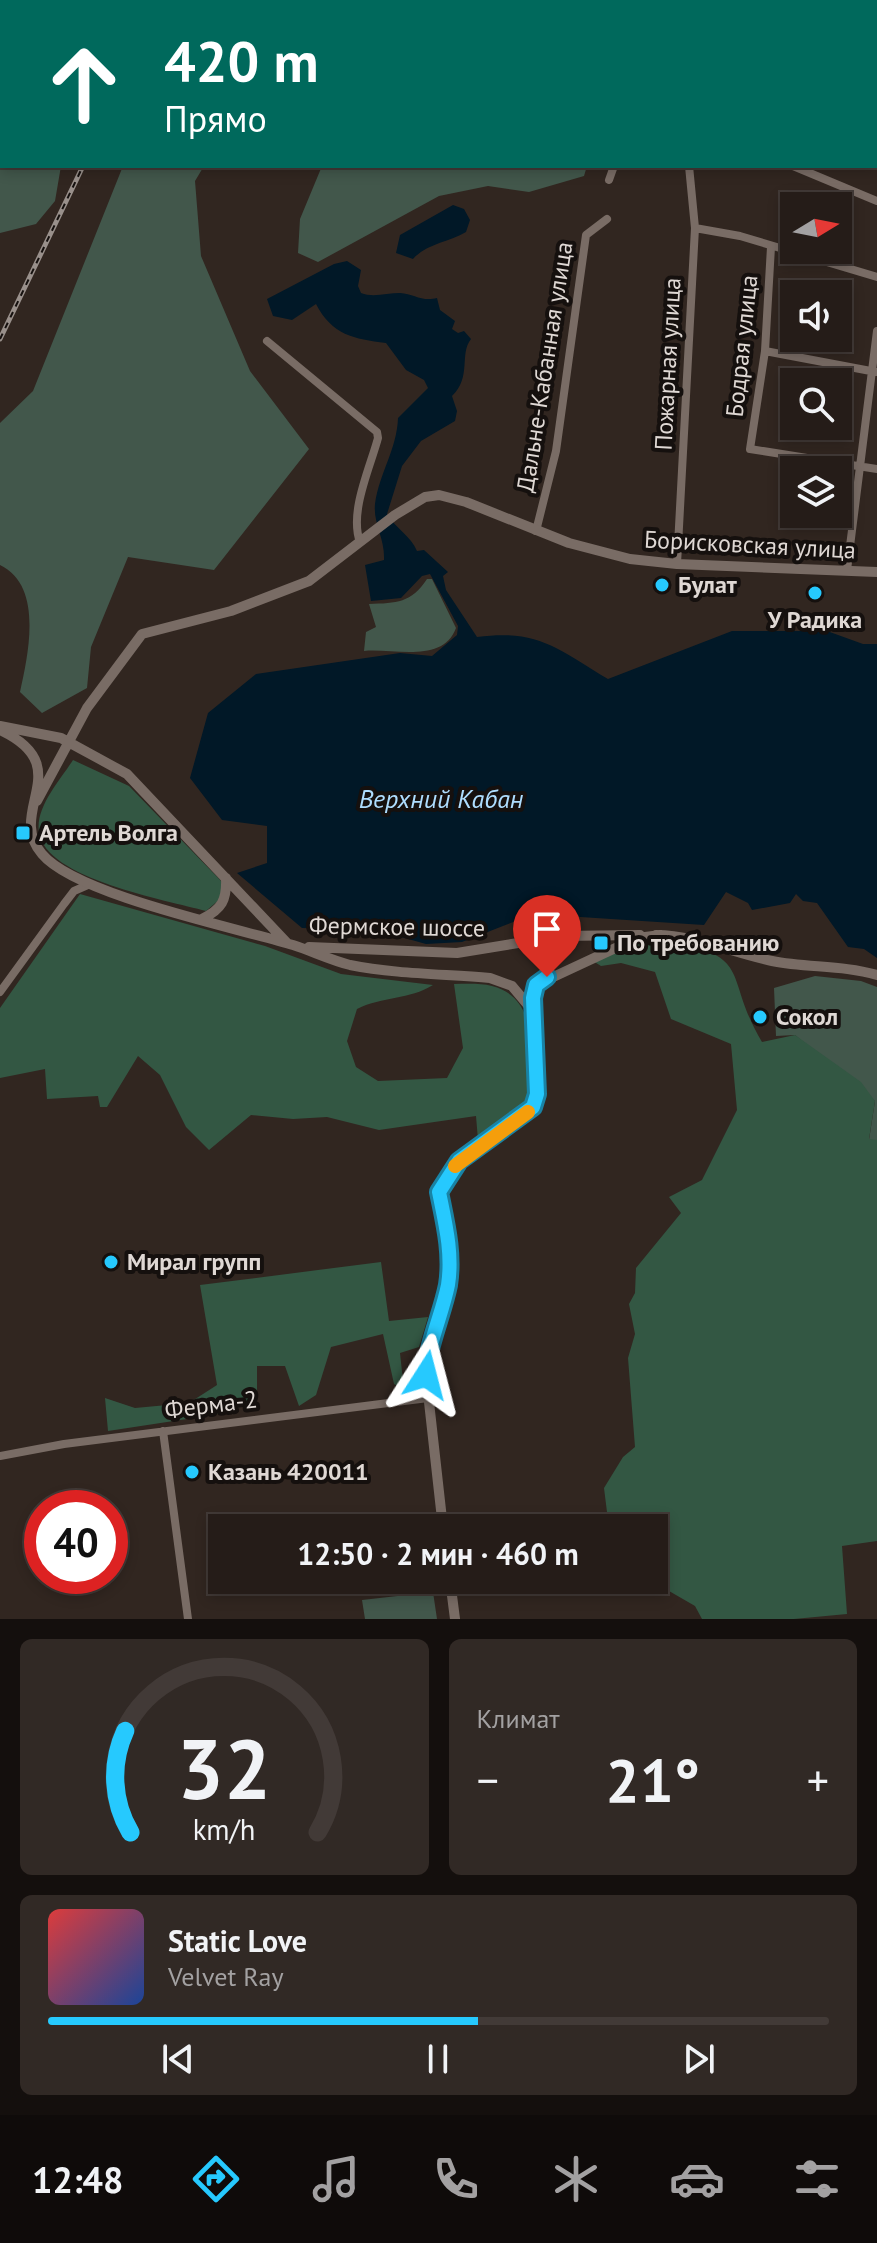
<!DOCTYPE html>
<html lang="ru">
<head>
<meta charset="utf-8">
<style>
  :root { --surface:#251c18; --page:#312925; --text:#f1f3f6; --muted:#a3a1a2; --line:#423a37; --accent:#26c9fe }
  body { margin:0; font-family:"PT Sans",sans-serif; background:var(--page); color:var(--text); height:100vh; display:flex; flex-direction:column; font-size:30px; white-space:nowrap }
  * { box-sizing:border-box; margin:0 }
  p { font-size:26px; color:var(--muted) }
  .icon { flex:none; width:44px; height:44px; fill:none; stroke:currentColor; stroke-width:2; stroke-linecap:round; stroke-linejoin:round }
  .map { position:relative; height:1619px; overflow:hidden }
  .details { display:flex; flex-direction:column; gap:20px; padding:20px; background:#140f0d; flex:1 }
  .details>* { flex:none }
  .banner { position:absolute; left:0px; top:0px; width:878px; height:168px; box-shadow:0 4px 12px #0003,0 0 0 2px var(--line); background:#00695c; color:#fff; overflow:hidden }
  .needle { width:52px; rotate:80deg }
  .buttons { position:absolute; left:780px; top:192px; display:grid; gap:16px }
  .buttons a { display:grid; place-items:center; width:72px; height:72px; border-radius:0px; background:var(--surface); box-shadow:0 4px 12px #0003,0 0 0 2px var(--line); font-size:40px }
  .speed { position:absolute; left:24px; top:1490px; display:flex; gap:16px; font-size:40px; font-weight:700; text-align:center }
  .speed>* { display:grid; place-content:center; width:104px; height:104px; border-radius:50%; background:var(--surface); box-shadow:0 4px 12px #0003,0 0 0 2px var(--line); line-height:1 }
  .speed .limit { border:12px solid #d22; background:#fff; color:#111 }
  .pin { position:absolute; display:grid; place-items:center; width:68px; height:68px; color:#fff; margin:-82px -34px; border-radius:50% 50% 50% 0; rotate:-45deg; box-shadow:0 0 8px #0007 }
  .pin .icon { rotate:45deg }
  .me { position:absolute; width:88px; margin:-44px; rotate:9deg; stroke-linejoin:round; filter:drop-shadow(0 0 6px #0008) }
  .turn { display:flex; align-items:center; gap:28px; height:168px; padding:0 32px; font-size:36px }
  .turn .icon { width:104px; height:104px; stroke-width:2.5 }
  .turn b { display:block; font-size:56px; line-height:68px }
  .big { font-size:60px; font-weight:700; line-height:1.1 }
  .details .widget { flex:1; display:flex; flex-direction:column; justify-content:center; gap:12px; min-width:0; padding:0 28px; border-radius:12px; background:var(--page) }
  .details .dial { align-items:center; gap:0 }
  .dial svg { height:208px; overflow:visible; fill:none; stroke:var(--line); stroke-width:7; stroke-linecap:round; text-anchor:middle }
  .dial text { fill:var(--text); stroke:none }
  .song { display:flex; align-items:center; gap:24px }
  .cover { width:96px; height:96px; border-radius:12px; background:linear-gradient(135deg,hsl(0 70% 55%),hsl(220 70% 35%)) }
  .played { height:8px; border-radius:4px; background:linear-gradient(90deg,var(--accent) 55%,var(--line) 55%) }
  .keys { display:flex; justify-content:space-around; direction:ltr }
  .heat { display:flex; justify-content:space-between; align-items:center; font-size:44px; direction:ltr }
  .details .tiles { flex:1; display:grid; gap:20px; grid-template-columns:1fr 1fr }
  .widget:last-child { grid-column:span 2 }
  .trip { position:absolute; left:208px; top:1514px; width:460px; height:80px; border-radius:0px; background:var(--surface); box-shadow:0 4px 12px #0003,0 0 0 2px var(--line); font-weight:700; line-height:80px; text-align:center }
  .tabs { display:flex; height:128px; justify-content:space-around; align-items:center; background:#0f0b0a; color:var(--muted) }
  .tabs .icon { width:56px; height:56px }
  .tabs .active { color:var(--accent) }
  .tabs b { font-size:36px; color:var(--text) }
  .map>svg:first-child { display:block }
  .green { fill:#42574b }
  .forest { fill:#335743 }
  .water { fill:#011827 }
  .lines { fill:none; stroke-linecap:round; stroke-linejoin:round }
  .minor { stroke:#796c65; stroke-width:8 }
  .tertiary { stroke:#796c65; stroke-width:10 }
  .rail-casing { stroke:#99908b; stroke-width:5 }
  .rail { stroke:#15100e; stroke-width:2; stroke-dasharray:6; stroke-linecap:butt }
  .route-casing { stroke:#1983a5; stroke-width:20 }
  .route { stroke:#26c9fe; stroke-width:14 }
  .slow { stroke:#f59e0b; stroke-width:14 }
  .poi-dot { fill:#26c9fe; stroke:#15100e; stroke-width:3 }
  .labels { text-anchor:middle; stroke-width:8; stroke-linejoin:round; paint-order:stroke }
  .street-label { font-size:24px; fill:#dfd8d4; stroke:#15100e }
  .poi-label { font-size:24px; font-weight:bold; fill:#dfd8d4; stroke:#15100e; text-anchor:start }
  .water-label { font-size:26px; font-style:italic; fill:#aeddfe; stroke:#15100e }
</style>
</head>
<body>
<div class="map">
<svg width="877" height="1619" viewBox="0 0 877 1619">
  <rect width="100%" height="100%" fill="#312620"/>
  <path class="green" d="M273 0H564L274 2Z
    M0 63 2 166H61L55 201 36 224 0 233Z
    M123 166H204L195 181 201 256 250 371 309 449 214 570 128 557 91 647 87 688 42 713 20 692C28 655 44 586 0 565V423L33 391Z
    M322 166H587L584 176 529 192 488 186 439 196 318 262 298 253 300 219Z
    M427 579H432L456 628C443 664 393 648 364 651L366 632 376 627 369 604C397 603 411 603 427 579Z
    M815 976 861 981 877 987V1140H869L875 1101 795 1035 776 1036 774 988Z
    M433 1592 437 1619H365L362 1600Z"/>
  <path class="forest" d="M73 760 129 786 223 883 220 899 206 911C167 900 45 879 39 832 35 807 61 779 73 760Z
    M80 894 265 946 341 974 433 985C409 1000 383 996 357 1009L347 1041 356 1067 378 1081 447 1078 463 1048 454 984C466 984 480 983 492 986 541 998 532 1061 531 1100L501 1127 478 1140 476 1116 379 1130 327 1117 293 1119 251 1115 209 1150 186 1127 160 1075 138 1056 107 1107H100L98 1096 47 1099 45 1069 0 1078V1008Z
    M661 939C757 956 722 975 762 1042L795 1035 861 1082 875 1101 869 1139 877 1140V1541L842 1546 847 1614 794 1619H702L695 1606 650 1580H654V1528H609L604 1488 623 1457 635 1447 628 1358 635 1334 629 1304 635 1293 636 1268 681 1213 669 1197 702 1180 737 1110 731 1044 671 1019 655 972 621 963 601 966 593 961 637 943Z
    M381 1262 389 1321 428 1317 419 1347 400 1353 404 1390 394 1384 383 1334 331 1347 316 1395 299 1406 285 1366H257V1402L213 1415 108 1431 105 1398 135 1408 189 1403 217 1385 200 1285Z"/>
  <path class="water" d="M453 205 464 209 470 220 466 232C449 242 426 244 413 259L396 253 400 235Z
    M347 261 361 270 358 286 361 293C373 298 387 293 400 293 414 294 422 302 437 298L440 310 455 321 452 329 458 333 464 331 471 339C459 354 472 377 452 396L457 411 455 421 421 441 402 466 387 514C396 529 411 536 417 551L424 550 448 572 443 576 446 590 477 637C538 629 556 648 608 679L732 631H827L863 644H877V958L864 949 848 947 817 903 803 901 796 894 790 903 752 910 748 903 726 892 704 925 534 914 462 942 426 944 376 930 302 928 237 873 267 863V826L222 820 190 778 208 713 256 674 400 653 432 656 457 635 458 626 430 574 422 576 401 598 371 601 365 565 384 560C385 538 373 524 375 504 379 474 397 449 398 418L428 388 424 380 406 370 386 343C354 339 332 335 316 304L292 320 273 316 267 299 334 264Z"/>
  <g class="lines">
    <path class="minor" d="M624 0 625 2
      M674 0V2
      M763 0 766 2
      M876 66 877 67
      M876 137H877
      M793 166 877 201
      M609 180 614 166
      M695 228 740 236 877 277
      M771 247 765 351 750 449 877 469
      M267 341 377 432 378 438C370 468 349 512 360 542
      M765 351 876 372
      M536 531 556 451 586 235 607 219
      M677 564 695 228 689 166
      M847 570 877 331
      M0 992 64 904 74 891 90 884
      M163 1431 188 1619
      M0 1456 64 1444 428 1398"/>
    <path class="tertiary" d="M0 726 61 738 127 774 287 943
      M0 730C79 767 5 811 42 854 76 895 237 928 293 945 312 951 330 960 350 965 395 974 444 974 490 978L512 986 533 1011
      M37 801 87 708 142 634 231 611 309 581 395 515 425 497 439 495 466 502 569 543 630 559 677 564 877 572
      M202 919C222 909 227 900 226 878
      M656 935C695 935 733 953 772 961 807 968 843 965 877 975
      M309 947 457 953 561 936 640 935
      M443 1528 426 1375C428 1344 442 1316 448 1285 453 1254 445 1222 439 1192L459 1161 533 1107 537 1094 533 998 536 985 637 938 661 935
      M450 1580 455 1619"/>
    <g class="rail-casing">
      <path id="rail" d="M162 2 163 0
        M0 339 83 166"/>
    </g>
    <use href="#rail" class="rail"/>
  </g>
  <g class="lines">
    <g class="route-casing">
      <path id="route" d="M426 1375C428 1343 442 1315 448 1285 453 1253 445 1222 439 1192L459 1161 533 1107 537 1094 533 998 536 985 547 977"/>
    </g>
    <use href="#route" class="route"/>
    <path class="slow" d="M455 1166 528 1112"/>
  </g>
  <g class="poi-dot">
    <circle cx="662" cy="585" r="8"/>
    <circle cx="815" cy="593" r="8"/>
    <rect x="15" y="825" width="16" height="16" rx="4"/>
    <rect x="593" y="935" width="16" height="16" rx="4"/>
    <circle cx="760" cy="1017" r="8"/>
    <circle cx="111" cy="1262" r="8"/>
    <circle cx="192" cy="1472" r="8"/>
  </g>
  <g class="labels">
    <g class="street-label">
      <text transform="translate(742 346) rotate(-84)" y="8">Бодрая улица</text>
      <text transform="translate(668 364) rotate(-87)" y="8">Пожарная улица</text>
      <text transform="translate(545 367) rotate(-81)" y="8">Дальне-Кабанная улица</text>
      <text transform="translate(750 545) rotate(3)" y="8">Борисковская улица</text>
      <text transform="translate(397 927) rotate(1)" y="8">Фермское шоссе</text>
      <text transform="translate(211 1405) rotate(-7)" y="8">Ферма-2</text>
    </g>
    <g class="poi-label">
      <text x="678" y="593">Булат</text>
      <text x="815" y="628" text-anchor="middle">У Радика</text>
      <text x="39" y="841">Артель Волга</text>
      <text x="617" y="951">По требованию</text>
      <text x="776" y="1025">Сокол</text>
      <text x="127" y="1270">Мирал групп</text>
      <text x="208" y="1480">Казань 420011</text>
    </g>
    <g class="water-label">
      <text x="441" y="808">Верхний Кабан</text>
    </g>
  </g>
</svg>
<div class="buttons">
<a><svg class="needle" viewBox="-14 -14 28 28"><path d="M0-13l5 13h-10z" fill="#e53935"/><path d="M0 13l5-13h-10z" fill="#a3a1a2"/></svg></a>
<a><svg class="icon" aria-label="sound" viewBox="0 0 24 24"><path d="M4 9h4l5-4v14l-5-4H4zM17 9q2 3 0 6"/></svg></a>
<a><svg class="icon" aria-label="search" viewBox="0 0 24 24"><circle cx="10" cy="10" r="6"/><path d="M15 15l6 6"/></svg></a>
<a><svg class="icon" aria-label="layers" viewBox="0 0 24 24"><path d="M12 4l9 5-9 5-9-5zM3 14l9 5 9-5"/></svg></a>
</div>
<div class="speed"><div class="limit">40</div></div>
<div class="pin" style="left:547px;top:977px;background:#d93025"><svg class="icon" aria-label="arrive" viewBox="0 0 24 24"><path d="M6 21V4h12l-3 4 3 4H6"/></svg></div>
<svg class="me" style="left:426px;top:1375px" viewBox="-20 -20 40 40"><path d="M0-17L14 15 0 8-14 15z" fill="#26c9fe" stroke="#fff" stroke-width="4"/></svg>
<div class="trip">12:50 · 2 мин · 460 m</div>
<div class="banner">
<div class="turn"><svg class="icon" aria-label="ahead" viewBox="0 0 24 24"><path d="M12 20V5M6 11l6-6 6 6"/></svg><div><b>420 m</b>Прямо</div></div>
</div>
</div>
<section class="details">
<div class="tiles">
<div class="widget dial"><svg viewBox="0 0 100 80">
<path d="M14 69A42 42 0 1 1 86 69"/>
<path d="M14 69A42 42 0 0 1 12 30" stroke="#26c9fe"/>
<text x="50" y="56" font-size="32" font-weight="700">32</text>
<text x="50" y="72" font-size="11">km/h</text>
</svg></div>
<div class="widget"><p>Климат</p>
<div class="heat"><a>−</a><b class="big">21°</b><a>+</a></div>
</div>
<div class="widget">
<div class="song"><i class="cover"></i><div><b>Static Love</b><p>Velvet Ray</p></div></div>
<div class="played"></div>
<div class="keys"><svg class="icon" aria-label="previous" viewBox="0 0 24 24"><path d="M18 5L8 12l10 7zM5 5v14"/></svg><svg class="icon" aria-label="pause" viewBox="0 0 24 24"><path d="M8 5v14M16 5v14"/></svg><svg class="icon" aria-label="next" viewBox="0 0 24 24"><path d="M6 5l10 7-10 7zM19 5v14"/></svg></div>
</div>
</div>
</section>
<nav class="tabs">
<b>12:48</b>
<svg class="icon active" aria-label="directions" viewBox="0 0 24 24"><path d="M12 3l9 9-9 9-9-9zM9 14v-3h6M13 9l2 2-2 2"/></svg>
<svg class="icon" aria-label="music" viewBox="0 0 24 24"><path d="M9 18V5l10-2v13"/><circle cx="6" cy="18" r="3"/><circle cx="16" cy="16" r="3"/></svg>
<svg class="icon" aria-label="phone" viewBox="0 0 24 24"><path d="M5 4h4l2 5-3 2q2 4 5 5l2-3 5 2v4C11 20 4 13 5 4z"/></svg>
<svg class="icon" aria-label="climate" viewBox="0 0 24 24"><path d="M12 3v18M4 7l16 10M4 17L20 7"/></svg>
<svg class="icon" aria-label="car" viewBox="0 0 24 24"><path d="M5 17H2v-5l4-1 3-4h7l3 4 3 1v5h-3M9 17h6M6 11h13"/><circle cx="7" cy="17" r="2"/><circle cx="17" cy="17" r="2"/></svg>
<svg class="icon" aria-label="filters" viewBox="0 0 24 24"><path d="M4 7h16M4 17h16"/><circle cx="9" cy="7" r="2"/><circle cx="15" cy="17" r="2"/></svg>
</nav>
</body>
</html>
